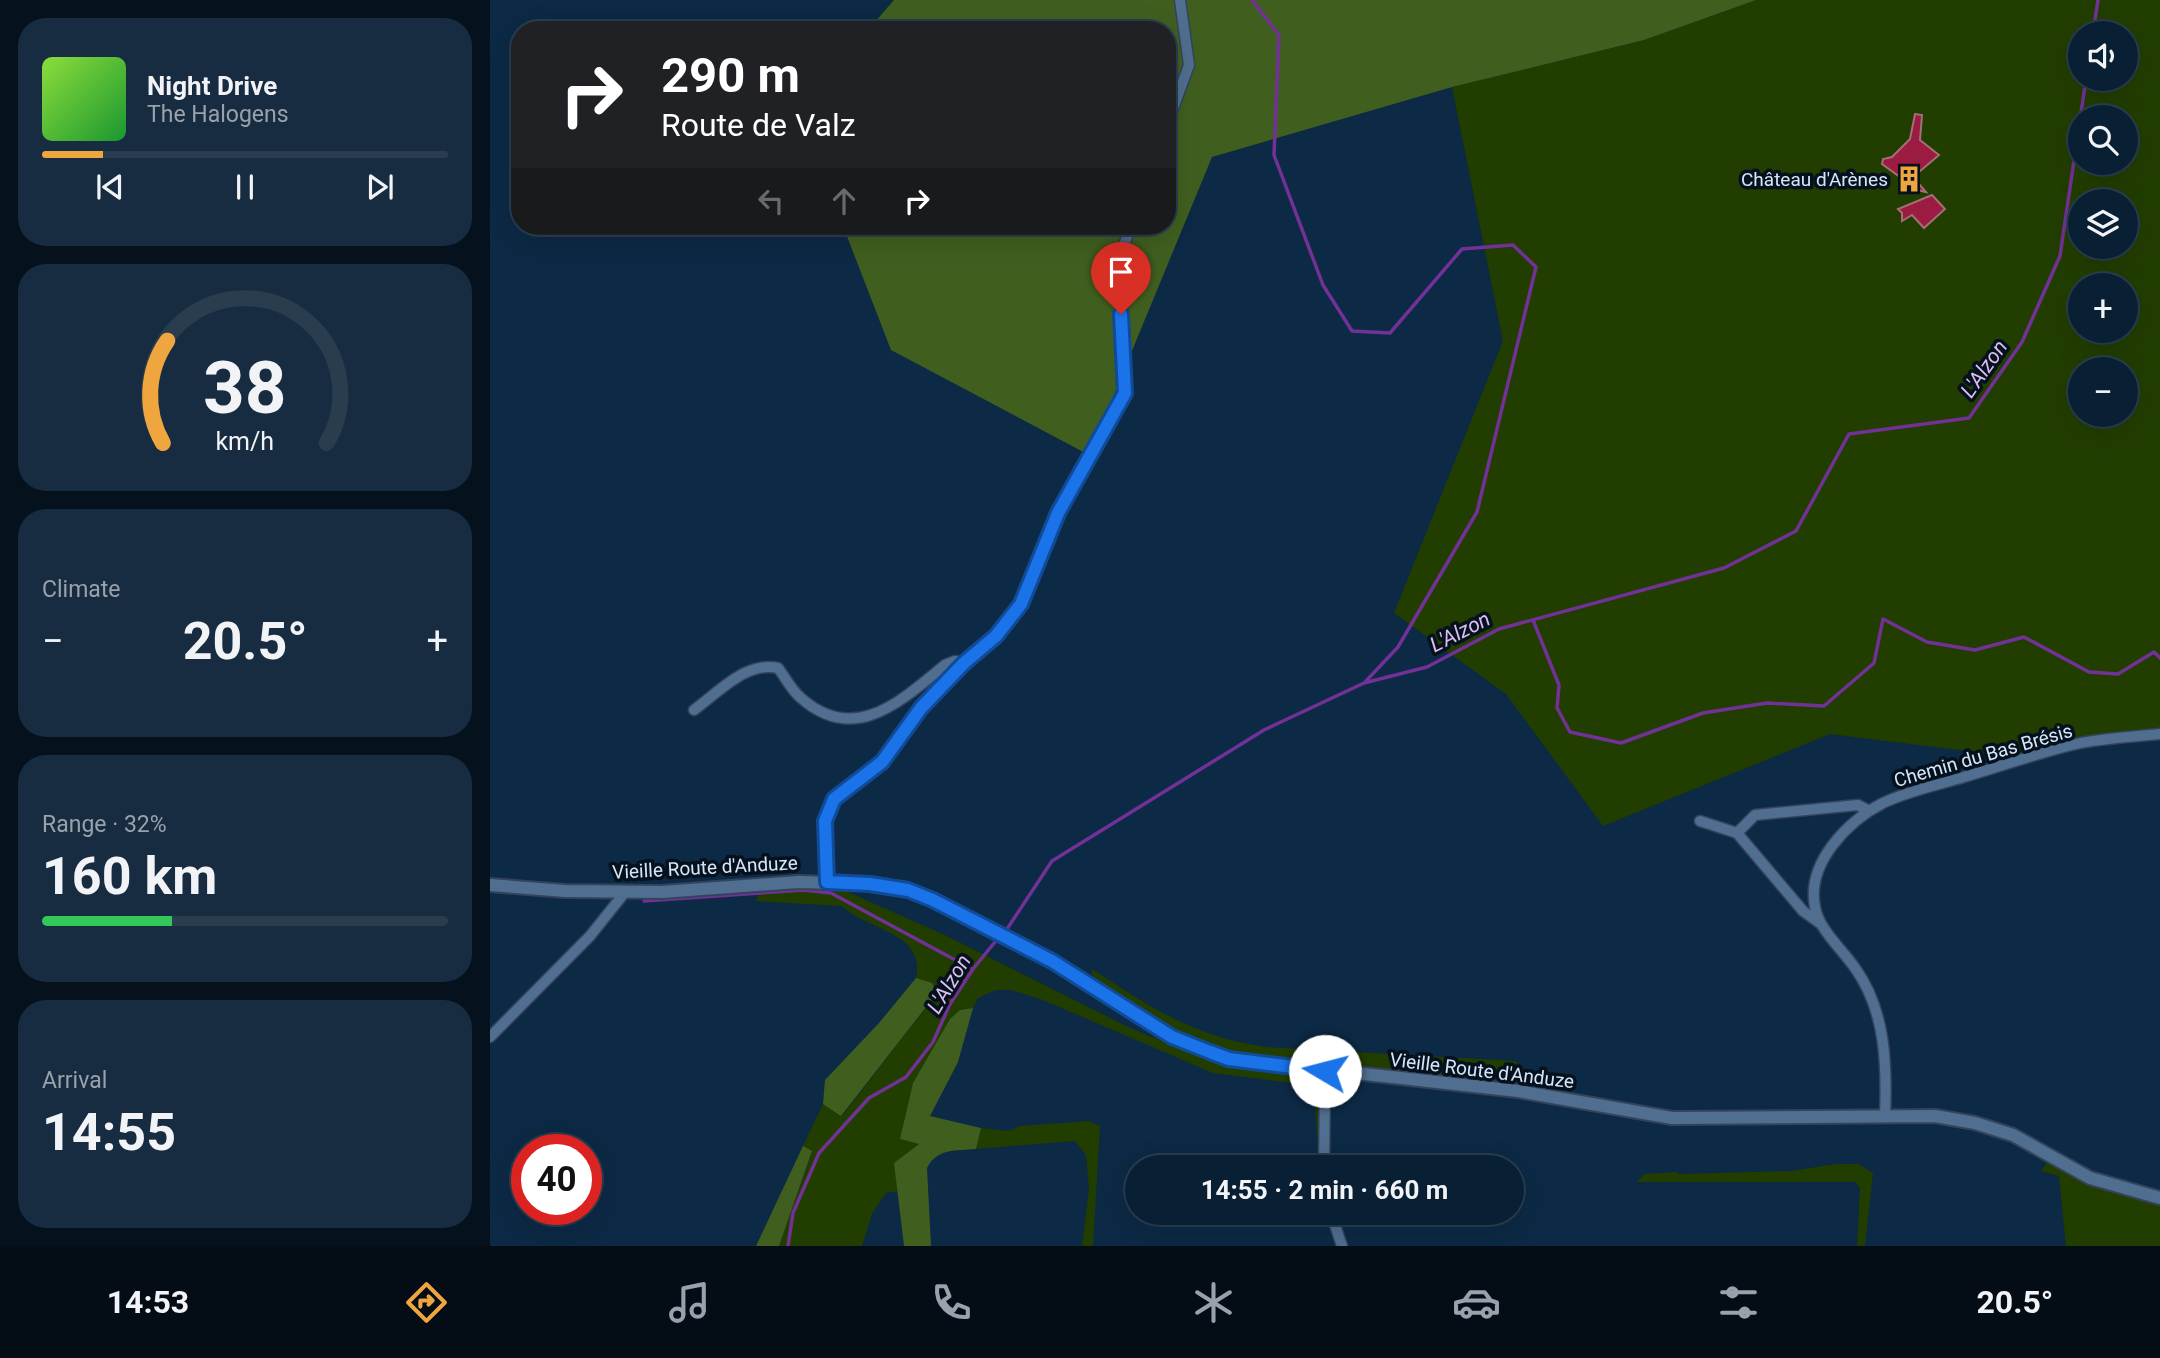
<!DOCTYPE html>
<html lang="en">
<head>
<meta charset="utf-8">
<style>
  :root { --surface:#091f34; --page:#172c40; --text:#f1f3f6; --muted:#99a2ac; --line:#293d4f; --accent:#f0a63f }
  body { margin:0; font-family:Roboto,sans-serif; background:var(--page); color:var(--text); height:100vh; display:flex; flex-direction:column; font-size:26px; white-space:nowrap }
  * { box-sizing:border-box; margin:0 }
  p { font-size:23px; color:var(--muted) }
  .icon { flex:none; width:38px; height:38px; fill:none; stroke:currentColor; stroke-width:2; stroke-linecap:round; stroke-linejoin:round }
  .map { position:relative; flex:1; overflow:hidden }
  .drawer { display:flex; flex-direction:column; gap:18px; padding:18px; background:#05111d; width:490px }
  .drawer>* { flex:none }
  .hud { position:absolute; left:21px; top:21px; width:665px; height:214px; border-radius:28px; box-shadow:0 7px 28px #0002,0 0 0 2px var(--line); background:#202124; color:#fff; overflow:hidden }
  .tools { position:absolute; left:1578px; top:21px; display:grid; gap:14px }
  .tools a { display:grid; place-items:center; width:70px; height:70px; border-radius:50%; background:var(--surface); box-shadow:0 7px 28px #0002,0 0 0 2px var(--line); font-size:35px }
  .speed { position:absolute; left:21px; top:1134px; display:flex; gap:14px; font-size:35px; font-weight:700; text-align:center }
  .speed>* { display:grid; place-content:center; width:91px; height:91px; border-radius:50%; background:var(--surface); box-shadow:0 7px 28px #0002,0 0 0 2px var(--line); line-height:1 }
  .speed .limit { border:10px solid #d22; background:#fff; color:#111 }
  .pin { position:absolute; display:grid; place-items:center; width:60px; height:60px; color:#fff; margin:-72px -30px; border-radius:50% 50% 50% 0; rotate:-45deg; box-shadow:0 0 7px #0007 }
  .pin .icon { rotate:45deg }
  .me { position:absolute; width:77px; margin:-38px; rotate:278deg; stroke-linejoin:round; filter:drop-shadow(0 0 5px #0008) }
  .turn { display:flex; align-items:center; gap:24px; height:147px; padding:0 35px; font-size:32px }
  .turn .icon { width:91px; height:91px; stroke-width:2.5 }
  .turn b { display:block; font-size:49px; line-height:60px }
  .lanes { display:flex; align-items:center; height:66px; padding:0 35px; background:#0003; justify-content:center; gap:35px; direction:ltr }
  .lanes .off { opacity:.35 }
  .big { font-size:52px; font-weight:700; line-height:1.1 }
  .drawer .widget { flex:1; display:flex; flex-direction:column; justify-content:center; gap:10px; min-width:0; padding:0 24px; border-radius:28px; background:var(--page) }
  .drawer .dial { align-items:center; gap:0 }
  .dial svg { height:182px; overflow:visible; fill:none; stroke:var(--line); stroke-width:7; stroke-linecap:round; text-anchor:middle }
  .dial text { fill:var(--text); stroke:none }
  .song { display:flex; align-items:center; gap:21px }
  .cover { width:84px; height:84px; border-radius:10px; background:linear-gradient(135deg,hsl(90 70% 55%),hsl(130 70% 35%)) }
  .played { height:7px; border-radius:4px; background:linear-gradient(90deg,var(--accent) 15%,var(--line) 15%) }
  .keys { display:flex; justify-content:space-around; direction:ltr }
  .heat { display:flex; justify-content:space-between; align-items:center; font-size:38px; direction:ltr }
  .charge { height:10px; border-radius:5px; background:linear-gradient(90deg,#34c759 32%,var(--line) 0) }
  .trip { position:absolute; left:635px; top:1155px; width:399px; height:70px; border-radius:35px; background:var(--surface); box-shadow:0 7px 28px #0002,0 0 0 2px var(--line); font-weight:700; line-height:70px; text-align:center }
  .dock { display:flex; height:112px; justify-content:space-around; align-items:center; background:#040c15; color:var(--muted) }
  .dock .icon { width:49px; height:49px }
  .dock .selected { color:var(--accent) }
  .dock b { font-size:32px; color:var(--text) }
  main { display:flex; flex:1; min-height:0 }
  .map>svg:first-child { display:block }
  .green { fill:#223d00; fill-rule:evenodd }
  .forest { fill:#405f1f }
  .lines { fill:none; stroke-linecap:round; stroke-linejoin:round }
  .stream { stroke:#723196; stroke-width:3.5 }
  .building { fill:#9c1b40; stroke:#a17076; stroke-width:2 }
  .minor-casing { stroke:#33435c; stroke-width:13 }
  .tertiary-casing { stroke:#33435c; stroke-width:16 }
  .minor { stroke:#506e8f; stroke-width:10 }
  .tertiary { stroke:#506e8f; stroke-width:12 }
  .route-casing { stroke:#114b97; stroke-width:18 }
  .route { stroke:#1a73e8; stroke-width:12 }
  .labels { text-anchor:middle; stroke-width:7; stroke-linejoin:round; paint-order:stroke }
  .poi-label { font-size:19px; fill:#d5e6f9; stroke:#06111e; text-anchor:end }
  .street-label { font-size:19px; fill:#d5e6f9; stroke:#06111e }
  .water-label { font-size:21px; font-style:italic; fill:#dcbef2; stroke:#06111e }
</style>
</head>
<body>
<main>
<section class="drawer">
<div class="widget">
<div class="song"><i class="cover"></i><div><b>Night Drive</b><p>The Halogens</p></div></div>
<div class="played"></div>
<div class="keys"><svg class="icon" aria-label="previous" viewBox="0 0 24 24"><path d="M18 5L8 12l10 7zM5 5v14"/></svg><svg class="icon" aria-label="pause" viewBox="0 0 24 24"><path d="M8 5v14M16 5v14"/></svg><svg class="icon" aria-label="next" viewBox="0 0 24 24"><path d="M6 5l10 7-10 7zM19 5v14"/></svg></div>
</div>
<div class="widget dial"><svg viewBox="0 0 100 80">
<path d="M14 69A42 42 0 1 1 86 69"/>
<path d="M14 69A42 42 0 0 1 16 24" stroke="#f0a63f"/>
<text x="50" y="56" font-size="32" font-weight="700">38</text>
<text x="50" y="72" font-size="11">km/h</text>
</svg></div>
<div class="widget"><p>Climate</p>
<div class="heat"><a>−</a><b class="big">20.5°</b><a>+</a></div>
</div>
<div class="widget"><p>Range · 32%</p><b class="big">160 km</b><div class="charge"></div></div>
<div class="widget"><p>Arrival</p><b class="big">14:55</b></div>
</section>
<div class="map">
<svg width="1670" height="1246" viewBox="0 0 1670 1246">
  <rect width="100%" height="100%" fill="#0c2945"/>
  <path class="green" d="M1266 0H1670V732L1526 757 1340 734 1113 826 1016 694 904 613 1013 341 962 87 1154 40ZM1591 33H1636V79H1591ZM1591 117H1636V163H1591ZM1591 201H1636V247H1591ZM1591 285H1636V331H1591ZM1591 369H1636V415H1591Z
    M315 888H349L457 936 638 1027 728 1064 835 1078 829 1167 824 1086 723 1073 553 1000 521 990H506L488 998 483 1008 470 1010 423 1083 410 1139 429 1144 405 1163 408 1191 396 1193 382 1214 372 1246H289L322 1152 313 1146 333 1104 352 1116 447 993 442 983 426 978C437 932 374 929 352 906L265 901 271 891Z
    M602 969C662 1008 704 1037 777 1047L1026 1061 1031 1071 1022 1082 746 1053 683 1028 647 1009 602 975Z
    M598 1121 610 1126 603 1246H592L599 1189 596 1155 585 1141 486 1149 491 1128 519 1131 530 1126Z
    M1558 1161 1596 1182 1670 1203V1246H1576L1569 1176 1551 1171Z
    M1346 1164H1368L1383 1173 1375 1246H1367L1370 1188 1365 1182H1147L1154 1174 1187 1172 1188 1174 1301 1171Z"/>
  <path class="forest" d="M404 0H1266L1154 40 962 87 722 157 599 455 401 350 353 226H677V30H378Z
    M426 978 442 983 447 993 351 1116 333 1104 335 1080 389 1023Z
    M483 1008 468 1062 440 1116 491 1128 486 1149C466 1151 447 1148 437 1168L441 1246H414L404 1163 429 1144 410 1139 423 1083 460 1019 470 1010Z
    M313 1146 322 1151 289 1246H266Z"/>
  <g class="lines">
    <path class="stream" d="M762 0 789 35 784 155 833 285 862 331 900 333 972 249 1023 245 1046 267 987 512 908 647 876 681
      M1603 33 1608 0
      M1043 620 1069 685 1067 708 1080 732 1131 743 1213 713 1277 703 1334 706 1384 663 1393 619 1437 642 1485 650 1534 637 1599 672 1628 674 1664 652 1670 658
      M154 901 313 890 341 893 482 969
      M515 932 562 861 774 730 874 683 937 667 1009 629 1234 568 1306 531 1359 434 1479 418 1532 342 1570 256 1596 79
      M298 1246 303 1213 329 1153 379 1098 416 1077 443 1042 460 1004 483 969 509 937"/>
  </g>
  <path class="building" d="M1425 114 1432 115 1430 140 1449 155 1423 177 1436 192 1414 187V180L1392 164 1393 159 1402 157 1420 139Z
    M1442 195 1455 209 1434 228 1422 215 1412 221V213L1408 209Z"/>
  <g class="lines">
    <g class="minor-casing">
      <path id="minor" d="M677 125 699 65 690 0
        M204 710C229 692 256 661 288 668 296 678 301 690 311 698 365 746 412 700 455 665L465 661 474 663
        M1210 821 1247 833 1313 911 1331 924
        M1247 833 1265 815 1368 805 1379 811
        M337 882 334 851 338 809 344 799 392 762 431 708 520 622 531 604 568 513 635 393 628 261 641 226
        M0 1037 100 936 136 891
        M1395 1116C1397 1066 1396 1011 1365 968 1352 949 1329 930 1325 907 1316 863 1358 821 1393 803 1418 791 1447 785 1474 777 1511 766 1548 753 1586 744 1613 738 1642 737 1670 734
        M834 1167 835 1071
        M841 1213 852 1246"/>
    </g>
    <g class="tertiary-casing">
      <path id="tertiary" d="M0 885 75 891 172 892 308 882 380 884 418 890 443 900 562 961 682 1037 739 1059 1028 1091 1182 1118 1445 1116 1485 1123 1523 1135 1600 1178 1670 1198"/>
    </g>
    <use href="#minor" class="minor"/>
    <use href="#tertiary" class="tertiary"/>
  </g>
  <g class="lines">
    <g class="route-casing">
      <path id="route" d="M631 314 635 393 568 513 531 604 506 636 474 663 431 708 392 762 344 799 335 821 337 882 380 884 418 890 443 900 562 961 682 1037 720 1052 739 1059 835 1071"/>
    </g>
    <use href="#route" class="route"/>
  </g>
  <defs>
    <g id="building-bare" transform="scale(2.1)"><path d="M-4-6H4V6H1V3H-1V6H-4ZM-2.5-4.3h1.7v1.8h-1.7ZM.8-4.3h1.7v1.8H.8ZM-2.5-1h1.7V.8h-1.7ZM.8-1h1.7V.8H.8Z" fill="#f0a63f" stroke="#06111e" stroke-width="2.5" paint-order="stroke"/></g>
  </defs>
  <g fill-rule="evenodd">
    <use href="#building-bare" x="1419" y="179"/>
  </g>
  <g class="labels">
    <g class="poi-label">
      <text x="1398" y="186">Château d'Arènes</text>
    </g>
    <g class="street-label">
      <text transform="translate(1493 755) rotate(-16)" y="7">Chemin du Bas Brésis</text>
      <text transform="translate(215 867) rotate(-3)" y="7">Vieille Route d'Anduze</text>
      <text transform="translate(992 1070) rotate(7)" y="7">Vieille Route d'Anduze</text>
    </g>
    <g class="water-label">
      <text transform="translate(1494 369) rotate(-55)" y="7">L'Alzon</text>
      <text transform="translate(970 632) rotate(-27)" y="7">L'Alzon</text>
      <text transform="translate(459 984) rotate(-59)" y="7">L'Alzon</text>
    </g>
  </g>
</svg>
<div class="tools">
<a><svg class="icon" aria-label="sound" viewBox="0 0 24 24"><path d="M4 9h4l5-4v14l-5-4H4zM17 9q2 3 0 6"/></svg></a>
<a><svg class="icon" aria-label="search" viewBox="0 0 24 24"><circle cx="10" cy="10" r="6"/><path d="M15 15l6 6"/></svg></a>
<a><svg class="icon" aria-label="layers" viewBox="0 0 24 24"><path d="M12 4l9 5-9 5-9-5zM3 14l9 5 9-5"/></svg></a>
<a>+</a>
<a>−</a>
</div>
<div class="speed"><div class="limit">40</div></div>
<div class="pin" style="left:631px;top:314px;background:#d93025"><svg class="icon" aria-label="arrive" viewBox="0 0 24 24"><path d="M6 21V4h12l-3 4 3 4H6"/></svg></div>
<svg class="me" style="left:835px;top:1071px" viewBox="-20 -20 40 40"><circle r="19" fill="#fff"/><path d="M0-13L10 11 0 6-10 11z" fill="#1a73e8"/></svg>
<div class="trip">14:55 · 2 min · 660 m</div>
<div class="hud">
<div class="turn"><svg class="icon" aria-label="right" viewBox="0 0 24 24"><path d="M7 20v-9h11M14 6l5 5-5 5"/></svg><div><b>290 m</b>Route de Valz</div></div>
<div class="lanes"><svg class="icon off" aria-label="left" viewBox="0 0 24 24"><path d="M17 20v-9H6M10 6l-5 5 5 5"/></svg><svg class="icon off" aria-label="ahead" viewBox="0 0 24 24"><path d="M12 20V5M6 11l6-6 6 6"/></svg><svg class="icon" aria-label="right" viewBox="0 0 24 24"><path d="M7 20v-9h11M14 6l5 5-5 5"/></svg></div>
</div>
</div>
</main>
<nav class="dock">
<b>14:53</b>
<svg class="icon selected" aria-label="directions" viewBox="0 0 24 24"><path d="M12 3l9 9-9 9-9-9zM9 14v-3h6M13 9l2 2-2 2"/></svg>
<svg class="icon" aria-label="music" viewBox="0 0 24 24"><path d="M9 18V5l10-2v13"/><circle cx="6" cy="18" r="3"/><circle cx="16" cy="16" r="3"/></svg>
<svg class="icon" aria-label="phone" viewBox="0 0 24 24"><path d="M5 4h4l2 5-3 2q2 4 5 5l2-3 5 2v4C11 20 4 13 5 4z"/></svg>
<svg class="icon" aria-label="climate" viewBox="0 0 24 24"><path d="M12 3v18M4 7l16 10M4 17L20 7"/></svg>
<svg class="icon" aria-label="car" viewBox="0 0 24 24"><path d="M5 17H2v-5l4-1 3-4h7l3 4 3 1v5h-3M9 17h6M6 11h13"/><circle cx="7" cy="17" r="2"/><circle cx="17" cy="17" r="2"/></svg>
<svg class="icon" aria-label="filters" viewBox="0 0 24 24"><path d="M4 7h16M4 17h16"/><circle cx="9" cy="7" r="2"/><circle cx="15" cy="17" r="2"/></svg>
<b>20.5°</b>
</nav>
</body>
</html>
